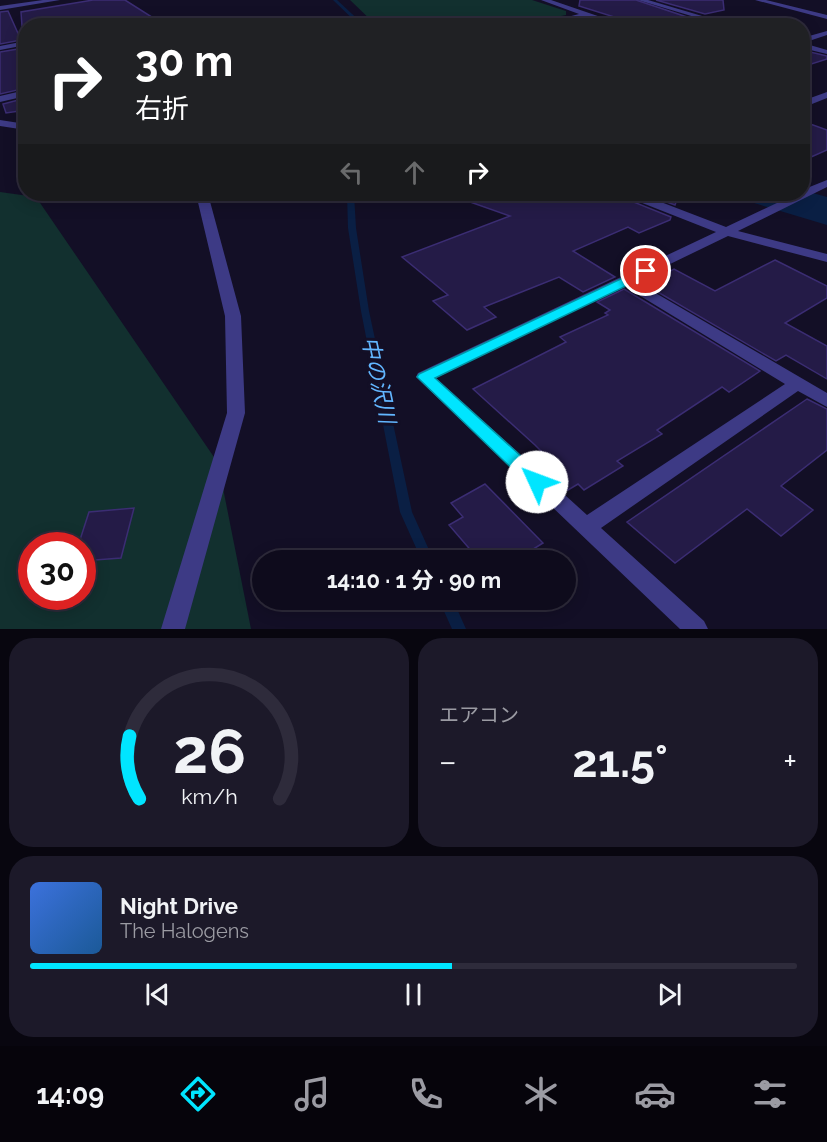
<!DOCTYPE html>
<html lang="ja">
<head>
<meta charset="utf-8">
<style>
  :root { --surface:#0e0b1c; --page:#1c1929; --text:#f1f3f6; --muted:#9b9ba3; --line:#2e2b3b; --accent:#00e5ff }
  body { margin:0; font-family:Raleway,"Noto Sans JP",sans-serif; background:var(--page); color:var(--text); height:100vh; display:flex; flex-direction:column; font-size:22px; white-space:nowrap }
  * { box-sizing:border-box; margin:0 }
  p { font-size:20px; color:var(--muted) }
  .icon { flex:none; width:33px; height:33px; fill:none; stroke:currentColor; stroke-width:2; stroke-linecap:round; stroke-linejoin:round }
  .map { position:relative; height:629px; overflow:hidden }
  .side { display:flex; flex-direction:column; gap:9px; padding:9px; background:#08060f; flex:1 }
  .side>* { flex:none }
  .guide { position:absolute; left:18px; top:18px; width:792px; height:183px; border-radius:24px; box-shadow:0 3px 15px #0003,0 0 0 2px var(--line); background:#202124; color:#fff; overflow:hidden }
  .speed { position:absolute; left:18px; top:532px; display:flex; gap:12px; font-size:30px; font-weight:700; text-align:center }
  .speed>* { display:grid; place-content:center; width:78px; height:78px; border-radius:50%; background:var(--surface); box-shadow:0 3px 15px #0003,0 0 0 2px var(--line); line-height:1 }
  .speed .limit { border:9px solid #d22; background:#fff; color:#111 }
  .pin { position:absolute; display:grid; place-items:center; width:51px; height:51px; color:#fff; margin:-26px; border:3px solid #fff; border-radius:50%; box-shadow:0 2px 6px #0007 }
  .me { position:absolute; width:66px; margin:-33px; rotate:313deg; stroke-linejoin:round; filter:drop-shadow(0 0 4px #0008) }
  .turn { display:flex; align-items:center; gap:21px; height:126px; padding:0 18px; font-size:27px }
  .turn .icon { width:78px; height:78px; stroke-width:2.5 }
  .turn b { display:block; font-size:42px; line-height:51px }
  .lanes { display:flex; align-items:center; height:57px; padding:0 18px; background:#0003; justify-content:center; gap:30px; direction:ltr }
  .lanes .off { opacity:.35 }
  .big { font-size:45px; font-weight:700; line-height:1.1 }
  .side .card { flex:1; display:flex; flex-direction:column; justify-content:center; gap:9px; min-width:0; padding:0 21px; border-radius:24px; background:var(--page) }
  .side .dial { align-items:center; gap:0 }
  .dial svg { height:156px; overflow:visible; fill:none; stroke:var(--line); stroke-width:7; stroke-linecap:round; text-anchor:middle }
  .dial text { fill:var(--text); stroke:none }
  .song { display:flex; align-items:center; gap:18px }
  .cover { width:72px; height:72px; border-radius:9px; background:linear-gradient(135deg,hsl(220 70% 55%),hsl(210 70% 35%)) }
  .played { height:6px; border-radius:3px; background:linear-gradient(90deg,var(--accent) 55%,var(--line) 55%) }
  .keys { display:flex; justify-content:space-around; direction:ltr }
  .heat { display:flex; justify-content:space-between; align-items:center; font-size:33px; direction:ltr }
  .side .tiles { flex:1; display:grid; gap:9px; grid-template-columns:1fr 1fr }
  .card:last-child { grid-column:span 2 }
  .trip { position:absolute; left:252px; top:550px; width:324px; height:60px; border-radius:30px; background:var(--surface); box-shadow:0 3px 15px #0003,0 0 0 2px var(--line); font-weight:700; line-height:60px; text-align:center }
  .tab-bar { display:flex; height:96px; justify-content:space-around; align-items:center; background:#06040b; color:var(--muted) }
  .tab-bar .icon { width:42px; height:42px }
  .tab-bar .active { color:var(--accent) }
  .tab-bar b { font-size:27px; color:var(--text) }
  .map>svg:first-child { display:block }
  .green { fill:#12302f; fill-rule:evenodd }
  .lines { fill:none; stroke-linecap:round; stroke-linejoin:round }
  .stream { fill:#0a1f44; fill-rule:evenodd }
  .river { fill:#0a1f44; fill-rule:evenodd }
  .building { fill:#241b47; stroke:#3b2d73; stroke-width:1.5 }
  .minor { fill:#3d3a85; fill-rule:evenodd }
  .route { fill:#00e5ff; stroke:#0095a6; stroke-width:1.5 }
  .labels { text-anchor:middle; stroke-width:6; stroke-linejoin:round; paint-order:stroke }
  .water-label { font-size:22px; font-style:italic; fill:#62b6ff; stroke:#130f26 }
</style>
</head>
<body>
<div class="map">
<svg width="827" height="629" viewBox="0 0 827 629">
  <rect width="100%" height="100%" fill="#130f26"/>
  <path class="green" d="M350 0H532L566 11V15L515 25H376Z
    M0 192 36 197 218 463 251 629H0ZM32 546H82V597H32Z"/>
  <g class="lines">
    <path class="stream" d="M333 0H337L365 26H360Z
      M347 194H354L356 228 369 311 412 512 434 561H422L400 512 361 311 348 228Z
      M439 600H453L466 629H452Z"/>
    <path class="river" d="M802 190 827 197V225L754 203 747 194H802Z"/>
  </g>
  <path class="building" d="M93 0H125L166 26H161L148 17 120 26H22L21 12Z
    M580 0H636L690 18 657 26H643L579 6Z
    M656 0H723L724 10 705 14Z
    M8 11 21 40 0 44V12Z
    M24 48 26 88 0 94V52Z
    M802 50 827 56V59L802 67Z
    M26 98V110L6 113 3 104Z
    M802 121 827 130V150L802 161Z
    M457 194H623L626 199 671 217 670 220 639 233 628 227 573 251 615 277 583 292 559 277 484 307 496 317 467 330 433 301 448 295 402 257 510 216 456 197Z
    M645 194H679L675 205Z
    M775 260 827 286V298L785 323 827 346V379L786 355 776 361 644 284 674 269 715 291Z
    M624 289 760 371 729 392 722 387 657 430 662 434 617 461 623 466 584 490 578 484 568 490 535 459 544 454 535 445 473 389 566 342 560 337 608 315 605 313 610 310 597 302Z
    M807 399 827 409V450L781 486 813 510 781 536 747 509 675 563 627 522Z
    M485 484 543 543 514 561H480L449 525 463 517 451 503Z
    M134 508 121 558 82 561V546H78L89 512Z"/>
  <g class="lines">
    <path class="minor" d="M43 0H60L0 10V6Z
      M541 0H551L627 26C613 26 599 16 585 16 567 17 551 26 533 26L579 14Z
      M638 0H648L736 26C726 26 716 21 706 21 697 21 687 26 677 26L698 18Z
      M755 0H766L827 15V19Z
      M149 19 159 26 148 23 122 26Z
      M827 31V35L803 43 827 50V54L802 48V38Z
      M26 41V45L0 50V46Z
      M26 90V96L0 102V96Z
      M827 92V98L802 108V101Z
      M0 120 26 124V130L0 126Z
      M827 180V187L738 231 827 254V262L728 236 635 281 827 393V407L798 391 601 528 704 621 708 629H680L416 377 418 373 716 232 627 197 625 194H640L726 227 796 194H802V190ZM624 286 785 384 587 515 436 378Z
      M196 194H208L241 316 245 413 185 629H161L227 413 225 316Z"/>
  </g>
  <path class="route" d="M646 267 652 271 651 274 435 378 544 477 546 482 544 487 537 489 531 487 417 377 419 374Z"/>
  <g class="labels">
    <g class="water-label">
      <text transform="translate(379 380) rotate(78)" y="8">中の沢川</text>
    </g>
  </g>
</svg>
<div class="speed"><div class="limit">30</div></div>
<div class="pin" style="left:646px;top:271px;background:#d93025"><svg class="icon" aria-label="arrive" viewBox="0 0 24 24"><path d="M6 21V4h12l-3 4 3 4H6"/></svg></div>
<svg class="me" style="left:537px;top:482px" viewBox="-20 -20 40 40"><circle r="19" fill="#fff"/><path d="M0-13L10 11 0 6-10 11z" fill="#00e5ff"/></svg>
<div class="trip">14:10 · 1 分 · 90 m</div>
<div class="guide">
<div class="turn"><svg class="icon" aria-label="right" viewBox="0 0 24 24"><path d="M7 20v-9h11M14 6l5 5-5 5"/></svg><div><b>30 m</b>右折</div></div>
<div class="lanes"><svg class="icon off" aria-label="left" viewBox="0 0 24 24"><path d="M17 20v-9H6M10 6l-5 5 5 5"/></svg><svg class="icon off" aria-label="ahead" viewBox="0 0 24 24"><path d="M12 20V5M6 11l6-6 6 6"/></svg><svg class="icon" aria-label="right" viewBox="0 0 24 24"><path d="M7 20v-9h11M14 6l5 5-5 5"/></svg></div>
</div>
</div>
<section class="side">
<div class="tiles">
<div class="card dial"><svg viewBox="0 0 100 80">
<path d="M14 69A42 42 0 1 1 86 69"/>
<path d="M14 69A42 42 0 0 1 9 37" stroke="#00e5ff"/>
<text x="50" y="56" font-size="32" font-weight="700">26</text>
<text x="50" y="72" font-size="11">km/h</text>
</svg></div>
<div class="card"><p>エアコン</p>
<div class="heat"><a>−</a><b class="big">21.5°</b><a>+</a></div>
</div>
<div class="card">
<div class="song"><i class="cover"></i><div><b>Night Drive</b><p>The Halogens</p></div></div>
<div class="played"></div>
<div class="keys"><svg class="icon" aria-label="previous" viewBox="0 0 24 24"><path d="M18 5L8 12l10 7zM5 5v14"/></svg><svg class="icon" aria-label="pause" viewBox="0 0 24 24"><path d="M8 5v14M16 5v14"/></svg><svg class="icon" aria-label="next" viewBox="0 0 24 24"><path d="M6 5l10 7-10 7zM19 5v14"/></svg></div>
</div>
</div>
</section>
<nav class="tab-bar">
<b>14:09</b>
<svg class="icon active" aria-label="directions" viewBox="0 0 24 24"><path d="M12 3l9 9-9 9-9-9zM9 14v-3h6M13 9l2 2-2 2"/></svg>
<svg class="icon" aria-label="music" viewBox="0 0 24 24"><path d="M9 18V5l10-2v13"/><circle cx="6" cy="18" r="3"/><circle cx="16" cy="16" r="3"/></svg>
<svg class="icon" aria-label="phone" viewBox="0 0 24 24"><path d="M5 4h4l2 5-3 2q2 4 5 5l2-3 5 2v4C11 20 4 13 5 4z"/></svg>
<svg class="icon" aria-label="climate" viewBox="0 0 24 24"><path d="M12 3v18M4 7l16 10M4 17L20 7"/></svg>
<svg class="icon" aria-label="car" viewBox="0 0 24 24"><path d="M5 17H2v-5l4-1 3-4h7l3 4 3 1v5h-3M9 17h6M6 11h13"/><circle cx="7" cy="17" r="2"/><circle cx="17" cy="17" r="2"/></svg>
<svg class="icon" aria-label="filters" viewBox="0 0 24 24"><path d="M4 7h16M4 17h16"/><circle cx="9" cy="7" r="2"/><circle cx="15" cy="17" r="2"/></svg>
</nav>
</body>
</html>
